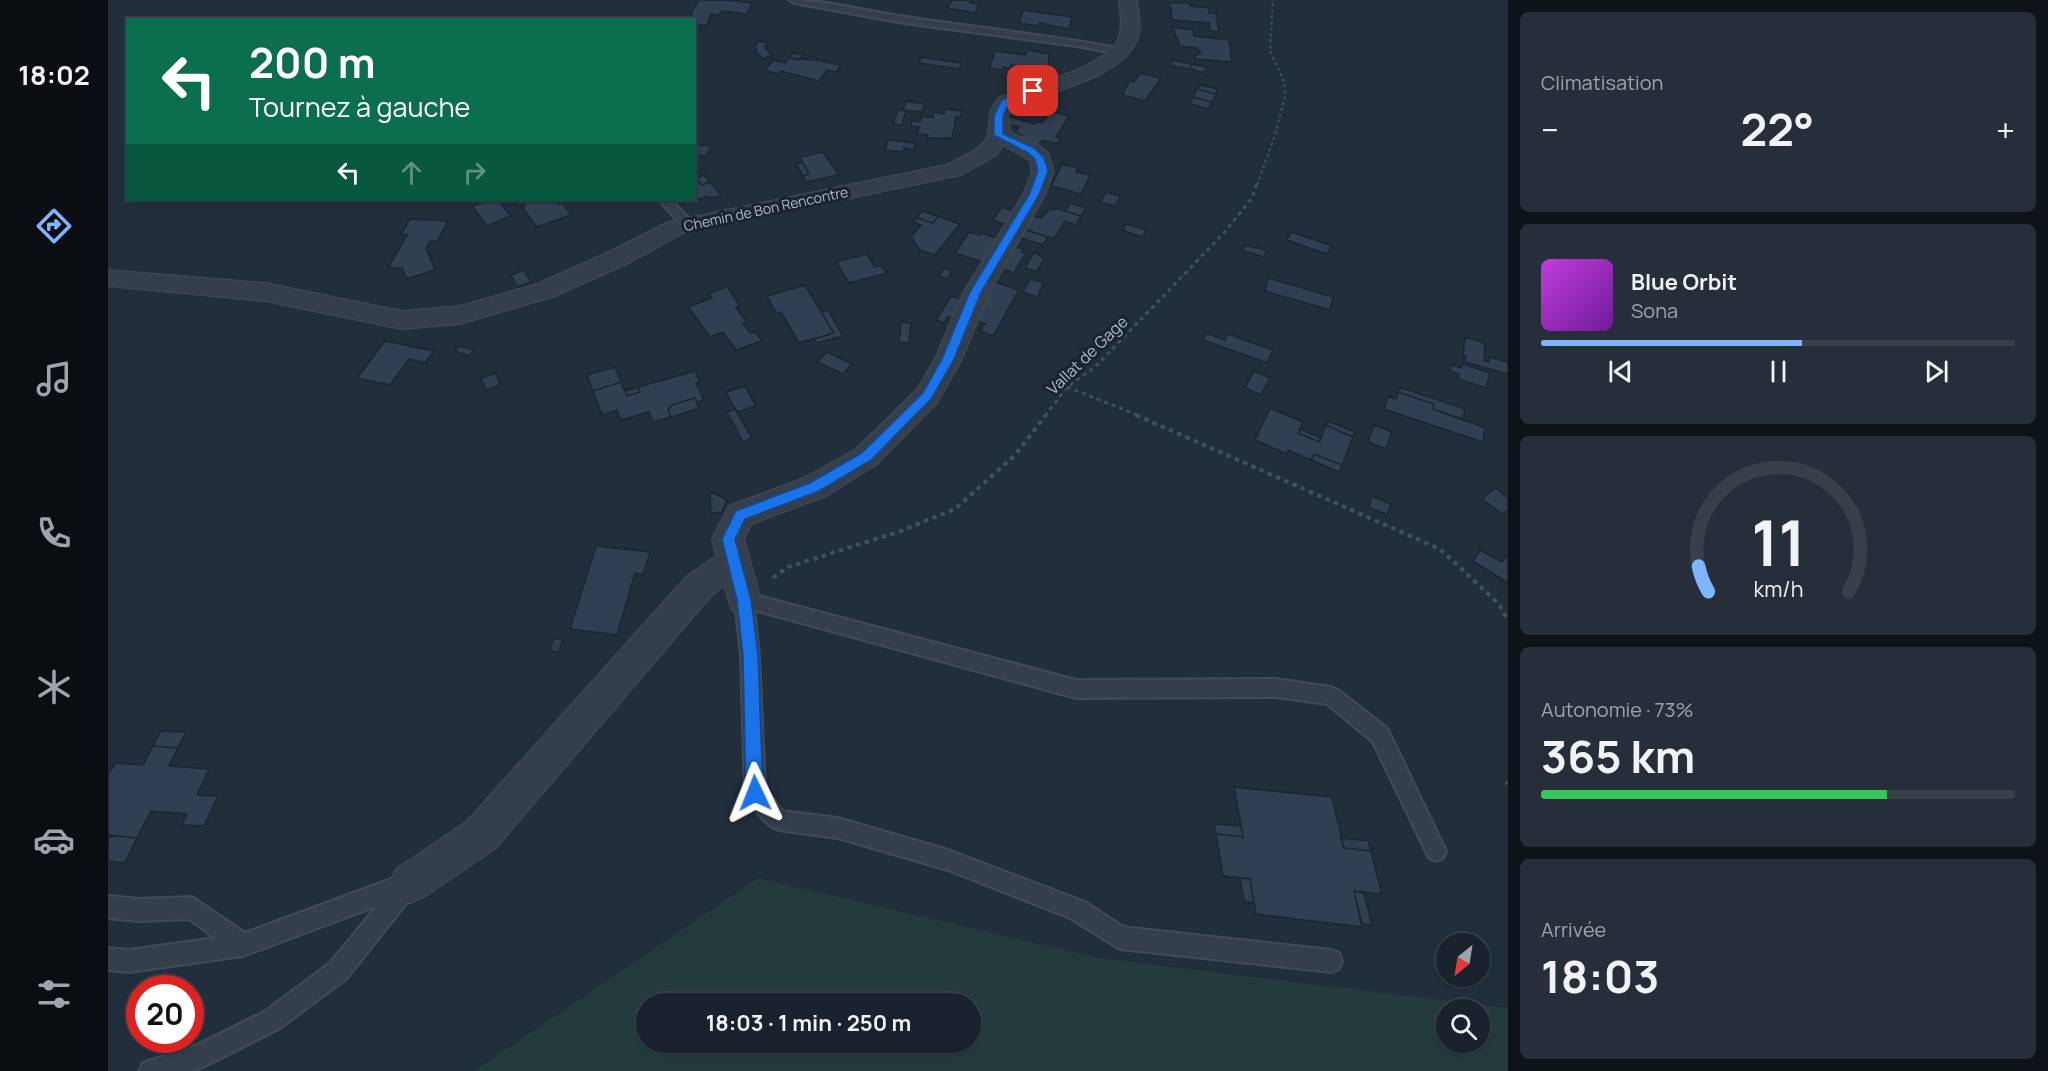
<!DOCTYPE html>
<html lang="fr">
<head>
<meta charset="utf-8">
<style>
  :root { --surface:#19222d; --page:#262f39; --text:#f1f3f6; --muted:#9fa4aa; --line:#373f49; --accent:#7fb4fe }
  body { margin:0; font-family:Manrope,sans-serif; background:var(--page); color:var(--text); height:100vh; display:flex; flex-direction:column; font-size:22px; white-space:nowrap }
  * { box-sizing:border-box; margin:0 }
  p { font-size:20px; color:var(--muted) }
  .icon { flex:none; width:33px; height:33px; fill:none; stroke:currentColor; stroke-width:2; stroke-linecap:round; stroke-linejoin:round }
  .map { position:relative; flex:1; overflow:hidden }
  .sheet { display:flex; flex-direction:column; gap:12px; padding:12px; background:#0e1319; width:540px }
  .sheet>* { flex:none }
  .guide { position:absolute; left:18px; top:18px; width:570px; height:183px; border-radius:0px; box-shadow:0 2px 4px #0004,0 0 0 2px var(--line); background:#0b6e4f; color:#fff; overflow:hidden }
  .needle { width:39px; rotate:210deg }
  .buttons { position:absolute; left:1328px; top:933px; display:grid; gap:12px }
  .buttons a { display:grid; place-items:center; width:54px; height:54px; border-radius:50%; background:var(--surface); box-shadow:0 2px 4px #0004,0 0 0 2px var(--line); font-size:30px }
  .speed { position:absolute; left:18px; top:975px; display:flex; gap:12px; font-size:30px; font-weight:700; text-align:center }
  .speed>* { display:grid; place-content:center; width:78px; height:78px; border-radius:50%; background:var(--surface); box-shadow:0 2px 4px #0004,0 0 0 2px var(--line); line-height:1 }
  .speed .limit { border:9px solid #d22; background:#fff; color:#111 }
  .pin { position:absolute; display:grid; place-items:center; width:51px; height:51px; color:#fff; margin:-26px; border-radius:12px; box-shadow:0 3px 9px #0006 }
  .me { position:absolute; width:66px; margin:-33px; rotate:358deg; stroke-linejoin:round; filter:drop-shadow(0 0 4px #0008) }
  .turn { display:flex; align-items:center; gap:21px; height:126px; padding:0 24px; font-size:27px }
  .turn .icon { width:78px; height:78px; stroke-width:2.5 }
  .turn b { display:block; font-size:42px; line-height:51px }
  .lanes { display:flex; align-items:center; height:57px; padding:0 24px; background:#0003; justify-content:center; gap:30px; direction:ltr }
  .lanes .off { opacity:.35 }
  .big { font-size:45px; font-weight:700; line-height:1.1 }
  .sheet .tile { flex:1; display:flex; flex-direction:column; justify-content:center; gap:9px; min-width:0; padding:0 21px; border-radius:9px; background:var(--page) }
  .sheet .dial { align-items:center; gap:0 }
  .dial svg { height:156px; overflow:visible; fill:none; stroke:var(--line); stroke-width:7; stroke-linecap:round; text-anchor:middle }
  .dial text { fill:var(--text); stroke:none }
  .song { display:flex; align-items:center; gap:18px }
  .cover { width:72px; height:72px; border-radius:9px; background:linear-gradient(135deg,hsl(290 70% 55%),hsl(280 70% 35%)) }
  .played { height:6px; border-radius:3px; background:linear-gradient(90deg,var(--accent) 55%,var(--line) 55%) }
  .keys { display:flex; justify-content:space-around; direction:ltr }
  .heat { display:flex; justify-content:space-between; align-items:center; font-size:33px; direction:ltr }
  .charge { height:9px; border-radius:4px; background:linear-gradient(90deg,#34c759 73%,var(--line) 0) }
  .trip { position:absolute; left:528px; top:993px; width:345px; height:60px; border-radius:30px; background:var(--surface); box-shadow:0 2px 4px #0004,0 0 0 2px var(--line); font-weight:700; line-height:60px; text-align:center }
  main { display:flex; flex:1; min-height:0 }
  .menu { display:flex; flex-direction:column; width:108px; justify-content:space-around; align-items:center; background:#0a0e12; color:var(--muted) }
  .menu .icon { width:42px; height:42px }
  .menu .selected { color:var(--accent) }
  .menu b { font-size:27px; color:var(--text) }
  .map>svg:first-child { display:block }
  .green { fill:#233b3d; fill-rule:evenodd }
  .building { fill:#303f51; stroke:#1c2633; stroke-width:1.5 }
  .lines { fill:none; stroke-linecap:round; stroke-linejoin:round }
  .service-casing { stroke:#414b58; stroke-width:4 }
  .minor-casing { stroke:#414b58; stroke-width:2 }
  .path-far3 { stroke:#3c5456; stroke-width:2; stroke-dasharray:3 3; stroke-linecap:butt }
  .path-far2 { stroke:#3c5456; stroke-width:3; stroke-dasharray:4 4; stroke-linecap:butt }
  .path-far1 { stroke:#3c5456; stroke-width:4; stroke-dasharray:4.5 4.5; stroke-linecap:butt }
  .path { stroke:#3c5456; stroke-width:4.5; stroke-dasharray:6 6; stroke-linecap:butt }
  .service { fill:#353f4c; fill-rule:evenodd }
  .minor { fill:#353f4c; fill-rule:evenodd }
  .route { fill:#1a73e8; stroke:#114b97; stroke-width:1.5 }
  .labels { text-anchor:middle; stroke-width:6; stroke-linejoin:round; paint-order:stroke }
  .far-street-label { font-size:14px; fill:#b0bac8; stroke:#1a2431 }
  .street-label { font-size:16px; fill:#b0bac8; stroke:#1a2431 }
</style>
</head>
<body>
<main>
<nav class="menu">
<b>18:02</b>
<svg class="icon selected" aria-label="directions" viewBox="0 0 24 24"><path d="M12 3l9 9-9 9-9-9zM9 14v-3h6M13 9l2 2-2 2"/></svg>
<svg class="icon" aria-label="music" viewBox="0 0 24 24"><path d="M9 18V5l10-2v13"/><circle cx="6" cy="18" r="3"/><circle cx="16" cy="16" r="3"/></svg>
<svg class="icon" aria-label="phone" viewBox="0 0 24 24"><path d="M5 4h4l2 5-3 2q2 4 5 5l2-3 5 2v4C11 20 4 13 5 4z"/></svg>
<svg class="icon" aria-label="climate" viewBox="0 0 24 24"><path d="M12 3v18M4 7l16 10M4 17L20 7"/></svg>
<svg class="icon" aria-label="car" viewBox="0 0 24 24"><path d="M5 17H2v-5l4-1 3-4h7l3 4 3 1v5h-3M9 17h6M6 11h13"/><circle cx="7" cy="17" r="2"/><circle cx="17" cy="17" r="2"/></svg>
<svg class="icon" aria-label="filters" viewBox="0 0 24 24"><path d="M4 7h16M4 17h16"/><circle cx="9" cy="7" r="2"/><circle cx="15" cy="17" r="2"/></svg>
</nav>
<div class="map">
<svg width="1400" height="1071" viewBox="0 0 1400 1071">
  <rect width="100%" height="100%" fill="#212e3c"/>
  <path class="green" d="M650 878 991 958 1400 1008V1071H366ZM538 1004H862V1042H538ZM1338 1010H1371V1042H1338Z"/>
  <path class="building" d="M591 0H618L644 3 639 14 614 11 611 15 603 14 599 25H586L583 13Z
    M844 0H863L862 3 871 4 867 13 839 8Z
    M1062 3H1082V6L1101 8V13H1108L1111 32 1102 31 1101 23 1064 20Z
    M915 10 964 17 961 29 931 23 930 26 911 23Z
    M1064 27 1085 30 1086 36 1121 40 1124 62 1087 59V55L1093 54 1089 48 1072 46Z
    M651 41 660 43 657 47 664 55 655 59 650 54 647 46Z
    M919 50 941 54 940 70 936 69V73L928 72V68L903 65 902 68 895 67V70L881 68 887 51 918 55Z
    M685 53 709 58 708 60 681 58Z
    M693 57 733 65 728 72 719 70 711 81 673 71 671 74 657 71 665 60 677 63 681 58 691 60Z
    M813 57 853 63 851 69 811 63Z
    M1064 60 1083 64 1082 69 1063 66Z
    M1083 64 1099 67 1096 73 1082 69Z
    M1032 73 1053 78 1037 101 1014 95 1022 81 1026 82Z
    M1092 85 1110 89 1108 94 1089 89Z
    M1089 89 1108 94 1104 102 1085 97Z
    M1085 97 1104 102 1101 109 1082 104Z
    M798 101 817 104 814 112 795 110Z
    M837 109 854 111 852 118 848 117 844 138H819L820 135 809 134 811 127 803 126 804 121 812 122 814 116 825 118 826 112 836 114Z
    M790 110 798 111 794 125 785 124Z
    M942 111 961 116 948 137 953 138 949 144 934 140 931 145 916 141 912 139 914 135 907 133 911 127 904 125 903 129 899 128 898 116 927 124 929 121 934 123Z
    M780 140 807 143 806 150 796 148 795 152 777 150Z
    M586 145 603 146 598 156 586 155Z
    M715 152 731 175 698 182 695 176 701 174 692 157Z
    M694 162 701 174 695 176 688 164Z
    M954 164 970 168 968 172 982 175 973 194 943 186Z
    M596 175 602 182 594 185 588 178Z
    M586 178 594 185 602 182 613 195 602 198 600 196 582 202 580 200H586Z
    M998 192 1012 196 1007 206 992 202Z
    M382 200H390L403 216 379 226 364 206Z
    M406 200H448L451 204 455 203 463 215 429 227 414 207 417 206 416 204 410 206Z
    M962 203 978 208 973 216 957 211Z
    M894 207 908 212 898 225 884 220Z
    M948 208 973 216 968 225 957 221 946 239 916 229 925 216 933 218 942 209 947 210Z
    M814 211 830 216 825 223 809 218Z
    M830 216 852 224 827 255 812 250 803 237 813 225 805 222 809 218 825 223Z
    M302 219 340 221 329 241H322L318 248 327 270 299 279 294 268H280L299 235H293Z
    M1018 224 1038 230 1034 237 1015 231Z
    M916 229 940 237 935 245 909 237Z
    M861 232 872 235 873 233 894 240 875 262 847 253Z
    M1183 232 1224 246 1219 254 1179 240Z
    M1137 245 1158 250 1156 257 1135 251Z
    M907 247 916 249 914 252 918 253 906 273 892 268Z
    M926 252 936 258 929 272 917 268Z
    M759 254 767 267 773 266 779 273 741 283 728 262Z
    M836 268 844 271 839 279 831 276Z
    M416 270 423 282 409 287 403 275Z
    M1160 278 1225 297 1222 310 1157 291Z
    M922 279 936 283 929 297 915 292Z
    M884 281 911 290 885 336 872 331 877 324 862 318Z
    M697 285 726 333 691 343 673 312 668 313 659 296Z
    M619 286 632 306 628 308 639 322 635 324 642 333 647 332 654 341 628 350 615 332 602 337 580 307 604 298 600 294Z
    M843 296 855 300 844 318 839 317 836 323 828 320Z
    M720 310 735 336 709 343 706 339 726 333 713 312Z
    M793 322 803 323 801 343 791 342Z
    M1098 333 1117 340 1120 334 1165 350 1159 363 1095 340Z
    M1357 337 1377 343 1376 361 1381 362V357L1400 362V374L1357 362 1358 356 1355 355Z
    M277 341 326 351 317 363 301 359 282 385 249 378Z
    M351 346 366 350 361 356 347 351Z
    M719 352 744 364 735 374 709 362Z
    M1343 364 1353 368 1354 364 1382 373 1378 388 1350 379 1351 374 1342 371Z
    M507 367 513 382 485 391 479 375Z
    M587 371 592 381 588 383 596 400 589 402 587 398 564 405 560 410 563 417 545 422 541 412 513 420 509 410 494 415 485 391 513 382 519 396 532 392 530 387Z
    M1146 371 1162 378 1153 395 1137 388Z
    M388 373 392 385 378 390 373 378Z
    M637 386 648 406 629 412 618 392Z
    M530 387 532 392 519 396 517 391Z
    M1291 387 1357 409 1355 419 1325 409 1326 404 1290 392Z
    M1290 392 1326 404 1325 409 1377 428 1375 442 1276 409 1280 396 1288 399Z
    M587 398 591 408 563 417 560 410 564 405Z
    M1162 408 1195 422 1190 433 1211 442 1218 425 1245 437 1234 465 1206 454 1203 460 1180 450 1179 454 1147 440Z
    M627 409 644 438 635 442 619 412Z
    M1220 421 1247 432 1245 437 1218 425Z
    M1266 425 1284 432 1278 449 1260 442Z
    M1192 429 1213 438 1211 442 1190 433Z
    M1206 454 1234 465 1231 472 1203 460Z
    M1387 488 1400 498V510L1394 514 1374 499Z
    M602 491 619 500 614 512 603 513Z
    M1264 496 1283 504 1279 515 1261 507Z
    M488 546 542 552 535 575 527 573 509 635 462 629Z
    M1372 550 1394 562 1400 553V583L1365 561Z
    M445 639H455L451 652 442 651Z
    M53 731 78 732 70 748 45 746Z
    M45 746 70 748 61 766 101 769 89 795 110 796 96 826 74 825 79 814 43 811 29 838 0 835V775L7 763 35 765Z
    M1126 787 1224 797 1236 848 1263 851 1274 894 1246 891 1254 927 1148 914 1142 879 1115 876 1108 834 1135 837Z
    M1106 824 1133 826 1135 837 1108 834Z
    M3 835 29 838 17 863 0 861V841Z
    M1233 838 1260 841 1263 851 1236 848Z
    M1132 878 1142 879 1146 903 1136 901Z
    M1246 891 1256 893 1264 925 1254 924Z"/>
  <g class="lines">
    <g class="service-casing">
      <path id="service" d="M681 0C721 0 759 12 799 17 869 28 941 35 1011 48L1016 51 1011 54 969 46 796 23 686 3Z
        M551 200H563L584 222 586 225 584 228H576Z
        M636 592 968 680 1168 679 1223 687 1230 690 1279 728 1338 851 1335 858 1328 861 1321 858 1265 742 1219 704 1168 697 968 698 646 610 651 655 657 789 675 811 730 818 840 850 977 902 1015 927 1223 950 1231 953 1234 961 1231 969 1223 972 1012 949 962 918 840 870 730 838 670 830C657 825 643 806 637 793L633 655 627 600 630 595Z
        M302 872 309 876 313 883 309 890 238 979 172 1028 93 1068 82 1071H31L35 1063 89 1045 156 1012 222 963 269 906 135 956 21 972 0 970V948L21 950 107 938 81 919 31 921 0 918V896L31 899 84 897 137 933Z"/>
    </g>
    <g class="minor-casing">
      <path id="minor" d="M1011 0H1029C1030 12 1034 25 1030 37 1017 78 940 92 905 106L900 116 902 132 930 145 940 153 946 171 937 195 881 293 854 359 829 403 768 465 718 496 643 524 636 539 653 600 648 610 636 615 624 610 616 586 603 596 387 849 316 897 302 903 288 897 282 883 288 869 359 821 579 576 608 556 604 539 621 506 696 478 748 449 809 389 827 359 855 293 915 195 924 171 922 161 895 145 889 155 853 175 575 233 523 262 447 296 352 324 294 329 157 301 0 286V270L157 283 294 311 352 306 429 284 505 250 560 222 838 165C851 158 877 149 880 134 884 116 877 117 890 98 918 87 1001 67 1011 37 1015 25 1012 12 1011 0Z"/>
    </g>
    <path class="path-far3" d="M1149 185 1167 135 1177 96 1176 82 1162 51 1165 0"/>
    <path class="path-far2" d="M959 387 1032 416
      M937 416 959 387 987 367 1115 234 1144 198 1149 183"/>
    <path class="path-far1" d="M1028 415 1332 549 1390 603 1400 620
      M665 578 680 567 793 531 847 509 907 455 938 415"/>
    <path class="path" d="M1399 785 1400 782"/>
    <use href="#service" class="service"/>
    <use href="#minor" class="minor"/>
  </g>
  <path class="route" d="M922 89 929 91 901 104 895 116V134L926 148 936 158 940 171 931 195 873 292 846 359 823 399 763 460 711 491 637 519 627 539 643 600 650 655 655 793 652 799 647 801 641 799 638 793 635 655 629 600 614 539 628 511 702 483 754 453 815 393 834 359 862 292 921 195 930 171 927 159 919 152 886 135V116L894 100Z"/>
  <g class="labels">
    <g class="far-street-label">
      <text transform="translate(658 209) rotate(-12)" y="5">Chemin de Bon Rencontre</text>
    </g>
    <g class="street-label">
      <text transform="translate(979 355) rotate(-44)" y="6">Vallat de Gage</text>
    </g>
  </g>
</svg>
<div class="buttons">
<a><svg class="needle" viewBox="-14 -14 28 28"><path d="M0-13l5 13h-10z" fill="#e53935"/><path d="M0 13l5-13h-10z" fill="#9fa4aa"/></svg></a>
<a><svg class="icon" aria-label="search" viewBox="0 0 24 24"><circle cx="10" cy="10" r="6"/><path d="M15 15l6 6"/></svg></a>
</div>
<div class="speed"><div class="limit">20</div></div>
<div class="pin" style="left:925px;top:91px;background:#d93025"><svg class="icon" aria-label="arrive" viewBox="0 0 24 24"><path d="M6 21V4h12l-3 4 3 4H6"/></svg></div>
<svg class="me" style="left:647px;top:793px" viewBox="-20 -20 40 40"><path d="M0-17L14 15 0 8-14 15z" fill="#1a73e8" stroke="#fff" stroke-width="4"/></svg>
<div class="trip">18:03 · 1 min · 250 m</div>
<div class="guide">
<div class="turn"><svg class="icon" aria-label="left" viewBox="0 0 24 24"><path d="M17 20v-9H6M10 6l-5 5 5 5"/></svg><div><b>200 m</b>Tournez à gauche</div></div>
<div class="lanes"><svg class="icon" aria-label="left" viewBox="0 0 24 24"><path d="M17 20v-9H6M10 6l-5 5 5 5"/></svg><svg class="icon off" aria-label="ahead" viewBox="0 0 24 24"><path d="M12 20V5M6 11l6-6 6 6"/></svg><svg class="icon off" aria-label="right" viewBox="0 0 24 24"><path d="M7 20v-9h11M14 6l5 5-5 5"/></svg></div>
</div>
</div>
<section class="sheet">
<div class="tile"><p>Climatisation</p>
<div class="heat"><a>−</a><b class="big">22°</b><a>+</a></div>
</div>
<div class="tile">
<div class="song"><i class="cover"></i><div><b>Blue Orbit</b><p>Sona</p></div></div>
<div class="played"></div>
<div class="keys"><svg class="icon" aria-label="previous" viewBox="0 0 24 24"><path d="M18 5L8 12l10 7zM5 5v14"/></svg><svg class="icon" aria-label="pause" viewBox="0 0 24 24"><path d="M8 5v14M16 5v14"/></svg><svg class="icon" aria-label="next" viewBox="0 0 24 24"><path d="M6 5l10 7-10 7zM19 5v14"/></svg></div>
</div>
<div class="tile dial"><svg viewBox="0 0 100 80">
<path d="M14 69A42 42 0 1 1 86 69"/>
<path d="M14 69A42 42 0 0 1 9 56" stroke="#7fb4fe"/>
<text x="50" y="56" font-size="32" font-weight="700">11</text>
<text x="50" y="72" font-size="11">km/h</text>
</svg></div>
<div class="tile"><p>Autonomie · 73%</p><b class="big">365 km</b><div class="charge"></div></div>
<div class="tile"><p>Arrivée</p><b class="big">18:03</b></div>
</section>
</main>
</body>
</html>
